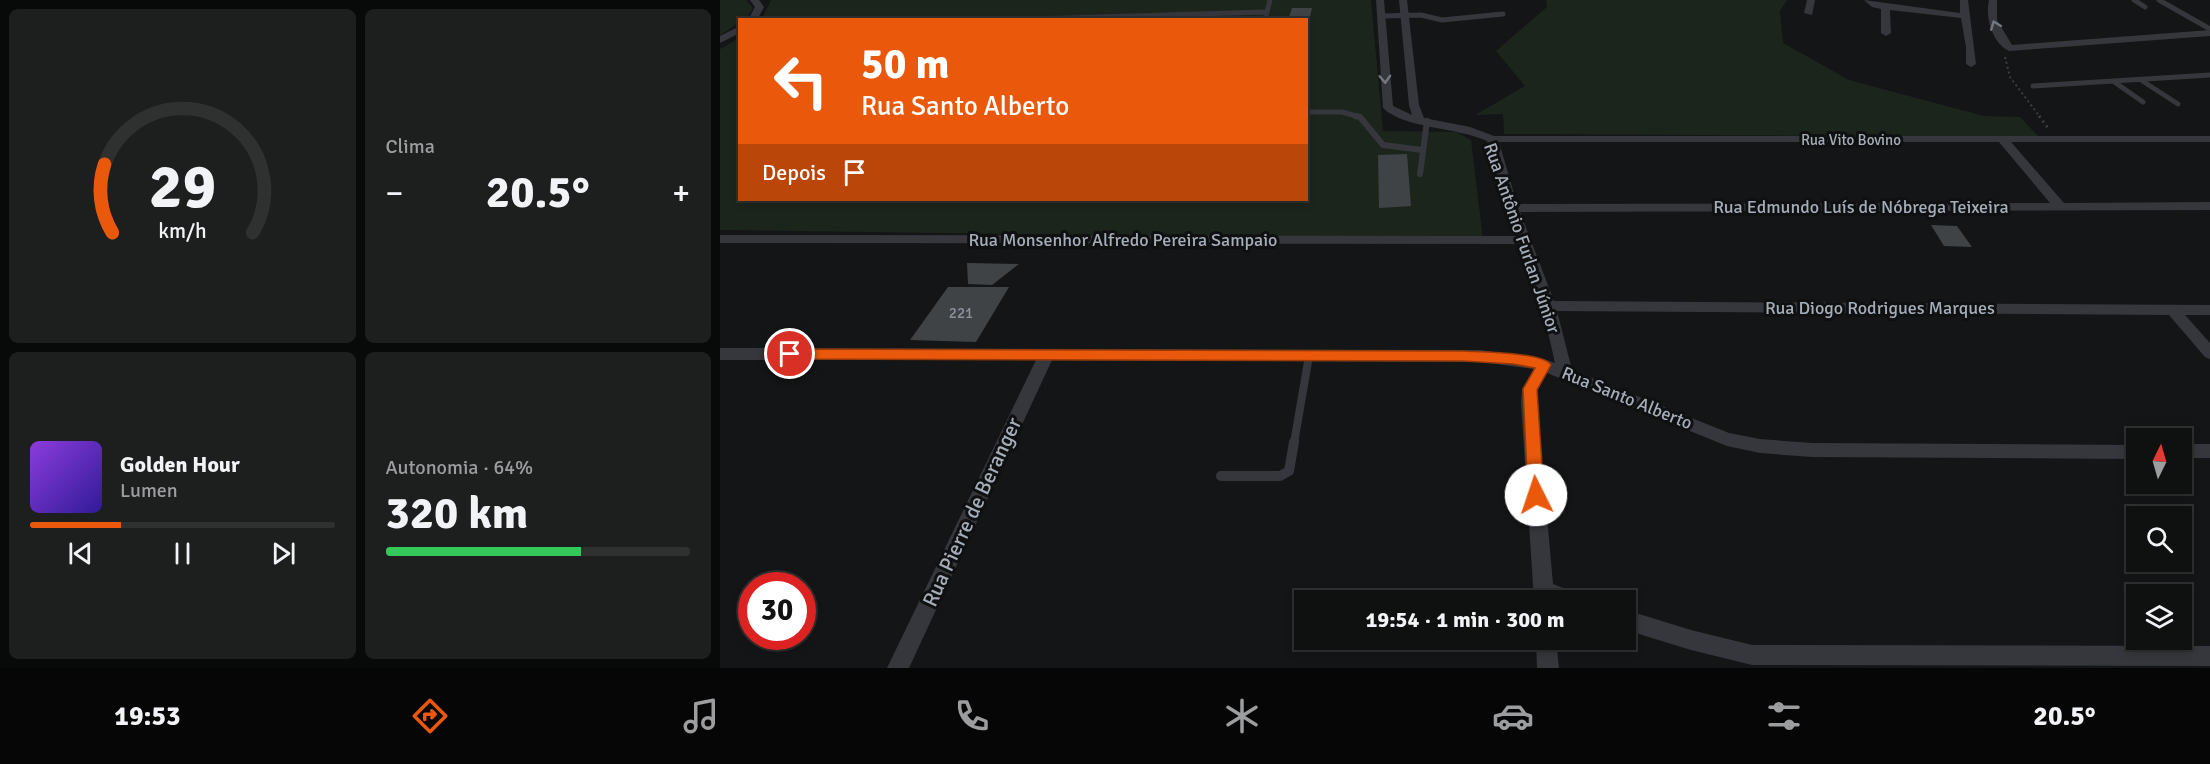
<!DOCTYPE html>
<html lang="pt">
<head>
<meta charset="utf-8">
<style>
  :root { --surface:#0f1010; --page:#1d1e1e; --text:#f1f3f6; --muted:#9b9d9f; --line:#2f3030; --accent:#ea580c }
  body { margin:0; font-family:Signika,sans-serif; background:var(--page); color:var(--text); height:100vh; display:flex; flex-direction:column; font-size:22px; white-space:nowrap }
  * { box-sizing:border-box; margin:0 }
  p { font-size:20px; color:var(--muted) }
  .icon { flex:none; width:33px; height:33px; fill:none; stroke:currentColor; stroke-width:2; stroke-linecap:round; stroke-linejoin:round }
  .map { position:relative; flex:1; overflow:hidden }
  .sheet { display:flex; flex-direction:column; gap:9px; padding:9px; background:#080909; width:720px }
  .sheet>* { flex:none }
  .banner { position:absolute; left:18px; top:18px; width:570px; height:183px; border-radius:0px; box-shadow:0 3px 9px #0003,0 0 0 2px var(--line); background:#ea580c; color:#fff; overflow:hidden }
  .needle { width:39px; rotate:5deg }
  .buttons { position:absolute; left:1406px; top:428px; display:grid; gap:12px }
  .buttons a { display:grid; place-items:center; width:66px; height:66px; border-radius:0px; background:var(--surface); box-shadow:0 3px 9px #0003,0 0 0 2px var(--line); font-size:30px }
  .speed { position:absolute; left:18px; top:572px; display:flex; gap:12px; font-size:30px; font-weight:700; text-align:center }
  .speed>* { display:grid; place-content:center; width:78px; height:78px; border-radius:50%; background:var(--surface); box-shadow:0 3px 9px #0003,0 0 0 2px var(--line); line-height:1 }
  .speed .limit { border:9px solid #d22; background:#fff; color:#111 }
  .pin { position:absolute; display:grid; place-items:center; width:51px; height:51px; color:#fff; margin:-26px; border:3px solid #fff; border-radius:50%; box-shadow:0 2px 6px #0007 }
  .me { position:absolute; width:66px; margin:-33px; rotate:356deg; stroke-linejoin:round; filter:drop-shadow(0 0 4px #0008) }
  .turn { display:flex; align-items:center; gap:21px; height:126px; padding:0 24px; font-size:27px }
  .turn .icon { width:78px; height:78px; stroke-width:2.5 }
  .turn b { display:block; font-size:42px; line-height:51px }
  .then { display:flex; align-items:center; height:57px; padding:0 24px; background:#0003; gap:12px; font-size:22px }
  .big { font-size:45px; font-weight:800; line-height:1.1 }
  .sheet .tile { flex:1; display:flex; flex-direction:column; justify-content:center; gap:9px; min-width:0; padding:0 21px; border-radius:9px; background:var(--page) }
  .sheet .dial { align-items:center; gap:0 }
  .dial svg { height:156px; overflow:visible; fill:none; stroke:var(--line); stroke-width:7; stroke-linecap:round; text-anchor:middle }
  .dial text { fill:var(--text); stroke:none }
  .song { display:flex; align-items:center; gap:18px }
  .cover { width:72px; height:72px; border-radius:9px; background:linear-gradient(135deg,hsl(270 70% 55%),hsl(250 70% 35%)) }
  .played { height:6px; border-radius:3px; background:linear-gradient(90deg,var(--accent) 30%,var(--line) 30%) }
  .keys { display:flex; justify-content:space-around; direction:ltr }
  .heat { display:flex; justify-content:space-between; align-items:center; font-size:33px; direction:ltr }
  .charge { height:9px; border-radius:4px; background:linear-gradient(90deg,#34c759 64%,var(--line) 0) }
  .sheet .tiles { flex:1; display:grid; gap:9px; grid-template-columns:repeat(2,1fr) }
  .trip { position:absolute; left:574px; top:590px; width:342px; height:60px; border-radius:0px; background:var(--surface); box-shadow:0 3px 9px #0003,0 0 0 2px var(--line); font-weight:800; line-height:60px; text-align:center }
  .tab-bar { display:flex; height:96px; justify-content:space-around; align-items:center; background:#060606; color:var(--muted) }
  .tab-bar .icon { width:42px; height:42px }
  .tab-bar .current { color:var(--accent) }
  .tab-bar b { font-size:27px; color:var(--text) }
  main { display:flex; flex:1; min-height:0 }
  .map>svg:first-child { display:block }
  .green { fill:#1c251c }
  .building { fill:#404346 }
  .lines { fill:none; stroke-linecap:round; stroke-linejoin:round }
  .path-far1 { stroke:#3b3e43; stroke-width:2; stroke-dasharray:2 3; stroke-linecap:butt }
  .path { stroke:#3b3e43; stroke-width:3; stroke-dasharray:2 4; stroke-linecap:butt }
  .lane-far3 { stroke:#35373c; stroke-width:5 }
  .lane-far2 { stroke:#35373c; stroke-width:6 }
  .lane-far1 { stroke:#35373c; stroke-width:8 }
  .lane { stroke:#35373c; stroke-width:10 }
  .street { fill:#35373c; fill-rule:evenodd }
  .oneway { stroke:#737880 }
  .route { fill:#ea580c; stroke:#983908; stroke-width:1.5 }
  .labels { text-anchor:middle; stroke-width:6; stroke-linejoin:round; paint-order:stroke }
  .far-street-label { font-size:15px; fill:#a5aeb8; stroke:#0f1011 }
  .number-label { font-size:15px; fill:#8c939c }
  .street-label { font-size:18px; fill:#a5aeb8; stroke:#0f1011 }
  .near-street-label { font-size:21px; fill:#a5aeb8; stroke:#0f1011 }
</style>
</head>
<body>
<main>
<section class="sheet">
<div class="tiles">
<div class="tile dial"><svg viewBox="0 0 100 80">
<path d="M14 69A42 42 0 1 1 86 69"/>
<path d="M14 69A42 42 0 0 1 10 34" stroke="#ea580c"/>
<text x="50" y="56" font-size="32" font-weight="700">29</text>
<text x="50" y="72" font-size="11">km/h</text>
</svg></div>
<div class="tile"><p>Clima</p>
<div class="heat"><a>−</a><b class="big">20.5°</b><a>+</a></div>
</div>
<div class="tile">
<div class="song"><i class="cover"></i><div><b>Golden Hour</b><p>Lumen</p></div></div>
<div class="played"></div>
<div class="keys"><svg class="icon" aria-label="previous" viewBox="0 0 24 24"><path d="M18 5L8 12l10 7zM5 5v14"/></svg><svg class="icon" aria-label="pause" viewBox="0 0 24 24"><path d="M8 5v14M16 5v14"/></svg><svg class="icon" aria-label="next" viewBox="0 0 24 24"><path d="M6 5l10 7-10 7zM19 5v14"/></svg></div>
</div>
<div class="tile"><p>Autonomia · 64%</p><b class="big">320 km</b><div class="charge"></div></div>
</div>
</section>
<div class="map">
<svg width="1490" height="668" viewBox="0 0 1490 668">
  <rect width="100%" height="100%" fill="#141516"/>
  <path class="green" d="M0 0H26L33 8 27 18 20 20 19 23 0 35Z
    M51 0H651L663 131 736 132 751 140 763 240 0 230V49L19 38 20 200H586V20L42 19Z
    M826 0H1067L1060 11 1063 43 1129 80 1264 116 1300 117 1319 137 784 134 783 114 755 115 805 86 776 51 827 7Z"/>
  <path class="building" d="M572 8H592L590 17H569Z
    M687 154 691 206 659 208 658 155Z
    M1211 225 1237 226 1252 247 1224 246Z
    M247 263 299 264 272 285 248 284Z
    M228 287H289L256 342 190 340Z"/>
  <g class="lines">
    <path class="path-far1" d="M1285 57 1290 77 1320 117"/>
    <path class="path" d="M1319 116 1328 128"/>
    <path class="lane-far3" d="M1414 0 1425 7
      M1439 0 1490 29
      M662 16 701 15 722 20 783 14
      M281 20 546 12
      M545 20 550 0
      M1421 80 1458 104
      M1393 81 1423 102
      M1313 86 1490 75
      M586 112H622L640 117"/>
    <path class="lane-far2" d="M635 116 640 117 663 145 702 150
      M700 174 707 121"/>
    <path class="lane-far1" d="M574 443 589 356"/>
    <path class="lane" d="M501 476H560L569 471 574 442"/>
    <path class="street" d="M30 0H39L44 7 37 20H28L35 7Z
      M656 0H664L673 106 692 115 689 105 679 0H687L699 105 704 118 750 127 774 136H1490V142H1291L1344 203 1490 202V210L800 212 834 301 1490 305V315H1465L1490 343V359L1485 357 1449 315 837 311 852 370 1009 433 1040 439 1092 443 1416 445V459L1092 457 1040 453 1007 446 827 373 818 389 817 403 833 584 856 593 859 600H814L801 403 802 389 814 369 761 362 332 360 189 668H167L316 360H0V348L761 350 824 359 835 363 822 306 801 244 0 243V235L798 236 786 208 767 141C737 127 685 129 663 108ZM779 142H1279L1330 203 797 204Z
      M1087 0H1095L1092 15 1084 13Z
      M1144 0 1240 13V0H1248L1256 64 1251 67 1246 64V47L1241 18 1170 10 1171 33 1166 36 1161 33V9L1152 7Z
      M1269 0H1277V20L1292 45 1490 30V36L1289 51C1272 43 1265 17 1269 0Z
      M20 26V33L0 43V36Z
      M1461 444H1490V458H1461Z
      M906 610 971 630 1032 645 1490 646V666L1032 665 971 650 906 630Z
      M816 639H836L839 668H817Z"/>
  </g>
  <defs><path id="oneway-chevron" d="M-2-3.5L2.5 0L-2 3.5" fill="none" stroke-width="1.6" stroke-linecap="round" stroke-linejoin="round" transform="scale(1.5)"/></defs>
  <g class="oneway">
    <use href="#oneway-chevron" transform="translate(1275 25) rotate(-111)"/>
    <use href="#oneway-chevron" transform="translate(665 79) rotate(88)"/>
  </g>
  <path class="route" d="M70 349 743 351C760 352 823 352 831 365L817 390 824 495 822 500 816 502 810 500 808 495 803 389 815 368 793 364 743 361 70 359 63 354Z"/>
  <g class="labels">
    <g class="far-street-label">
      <text x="1131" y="145">Rua Vito Bovino</text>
    </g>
    <g class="number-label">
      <text x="241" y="318">221</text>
    </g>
    <g class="street-label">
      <text x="1141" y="213">Rua Edmundo Luís de Nóbrega Teixeira</text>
      <text transform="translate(802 238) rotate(71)" y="6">Rua Antônio Furlan Júnior</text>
      <text x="403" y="246">Rua Monsenhor Alfredo Pereira Sampaio</text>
      <text x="1160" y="314">Rua Diogo Rodrigues Marques</text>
      <text transform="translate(907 398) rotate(22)" y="6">Rua Santo Alberto</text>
    </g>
    <g class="near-street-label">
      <text transform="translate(252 512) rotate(-65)" y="7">Rua Pierre de Beranger</text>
    </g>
  </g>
</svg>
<div class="buttons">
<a><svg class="needle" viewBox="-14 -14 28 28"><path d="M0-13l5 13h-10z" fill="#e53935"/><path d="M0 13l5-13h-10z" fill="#9b9d9f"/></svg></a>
<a><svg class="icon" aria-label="search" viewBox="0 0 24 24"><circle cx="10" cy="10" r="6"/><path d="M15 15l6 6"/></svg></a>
<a><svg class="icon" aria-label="layers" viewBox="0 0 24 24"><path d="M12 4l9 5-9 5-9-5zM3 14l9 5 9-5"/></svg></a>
</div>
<div class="speed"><div class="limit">30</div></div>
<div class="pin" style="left:70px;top:354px;background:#d93025"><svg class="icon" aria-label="arrive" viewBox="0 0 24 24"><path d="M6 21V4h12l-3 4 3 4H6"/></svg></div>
<svg class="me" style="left:816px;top:495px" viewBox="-20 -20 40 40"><circle r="19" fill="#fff"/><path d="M0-13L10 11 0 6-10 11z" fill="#ea580c"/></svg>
<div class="trip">19:54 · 1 min · 300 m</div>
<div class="banner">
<div class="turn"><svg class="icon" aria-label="left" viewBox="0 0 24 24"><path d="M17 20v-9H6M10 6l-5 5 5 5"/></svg><div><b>50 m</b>Rua Santo Alberto</div></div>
<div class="then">Depois<svg class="icon" aria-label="arrive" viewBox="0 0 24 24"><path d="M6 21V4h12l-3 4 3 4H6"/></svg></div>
</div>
</div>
</main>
<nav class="tab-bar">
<b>19:53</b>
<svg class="icon current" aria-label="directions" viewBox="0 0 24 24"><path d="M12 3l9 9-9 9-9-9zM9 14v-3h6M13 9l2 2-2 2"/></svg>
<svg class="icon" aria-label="music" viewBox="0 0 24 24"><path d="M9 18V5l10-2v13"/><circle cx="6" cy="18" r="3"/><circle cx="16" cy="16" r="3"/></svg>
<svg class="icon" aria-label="phone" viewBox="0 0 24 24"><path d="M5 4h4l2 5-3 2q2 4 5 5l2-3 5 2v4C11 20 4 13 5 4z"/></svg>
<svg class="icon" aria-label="climate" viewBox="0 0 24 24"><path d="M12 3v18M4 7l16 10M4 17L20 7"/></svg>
<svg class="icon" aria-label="car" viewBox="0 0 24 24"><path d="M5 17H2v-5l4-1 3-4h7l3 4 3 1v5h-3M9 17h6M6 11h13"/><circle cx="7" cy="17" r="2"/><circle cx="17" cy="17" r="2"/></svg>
<svg class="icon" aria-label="filters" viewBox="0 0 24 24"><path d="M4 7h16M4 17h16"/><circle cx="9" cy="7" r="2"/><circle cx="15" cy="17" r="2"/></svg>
<b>20.5°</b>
</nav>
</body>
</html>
